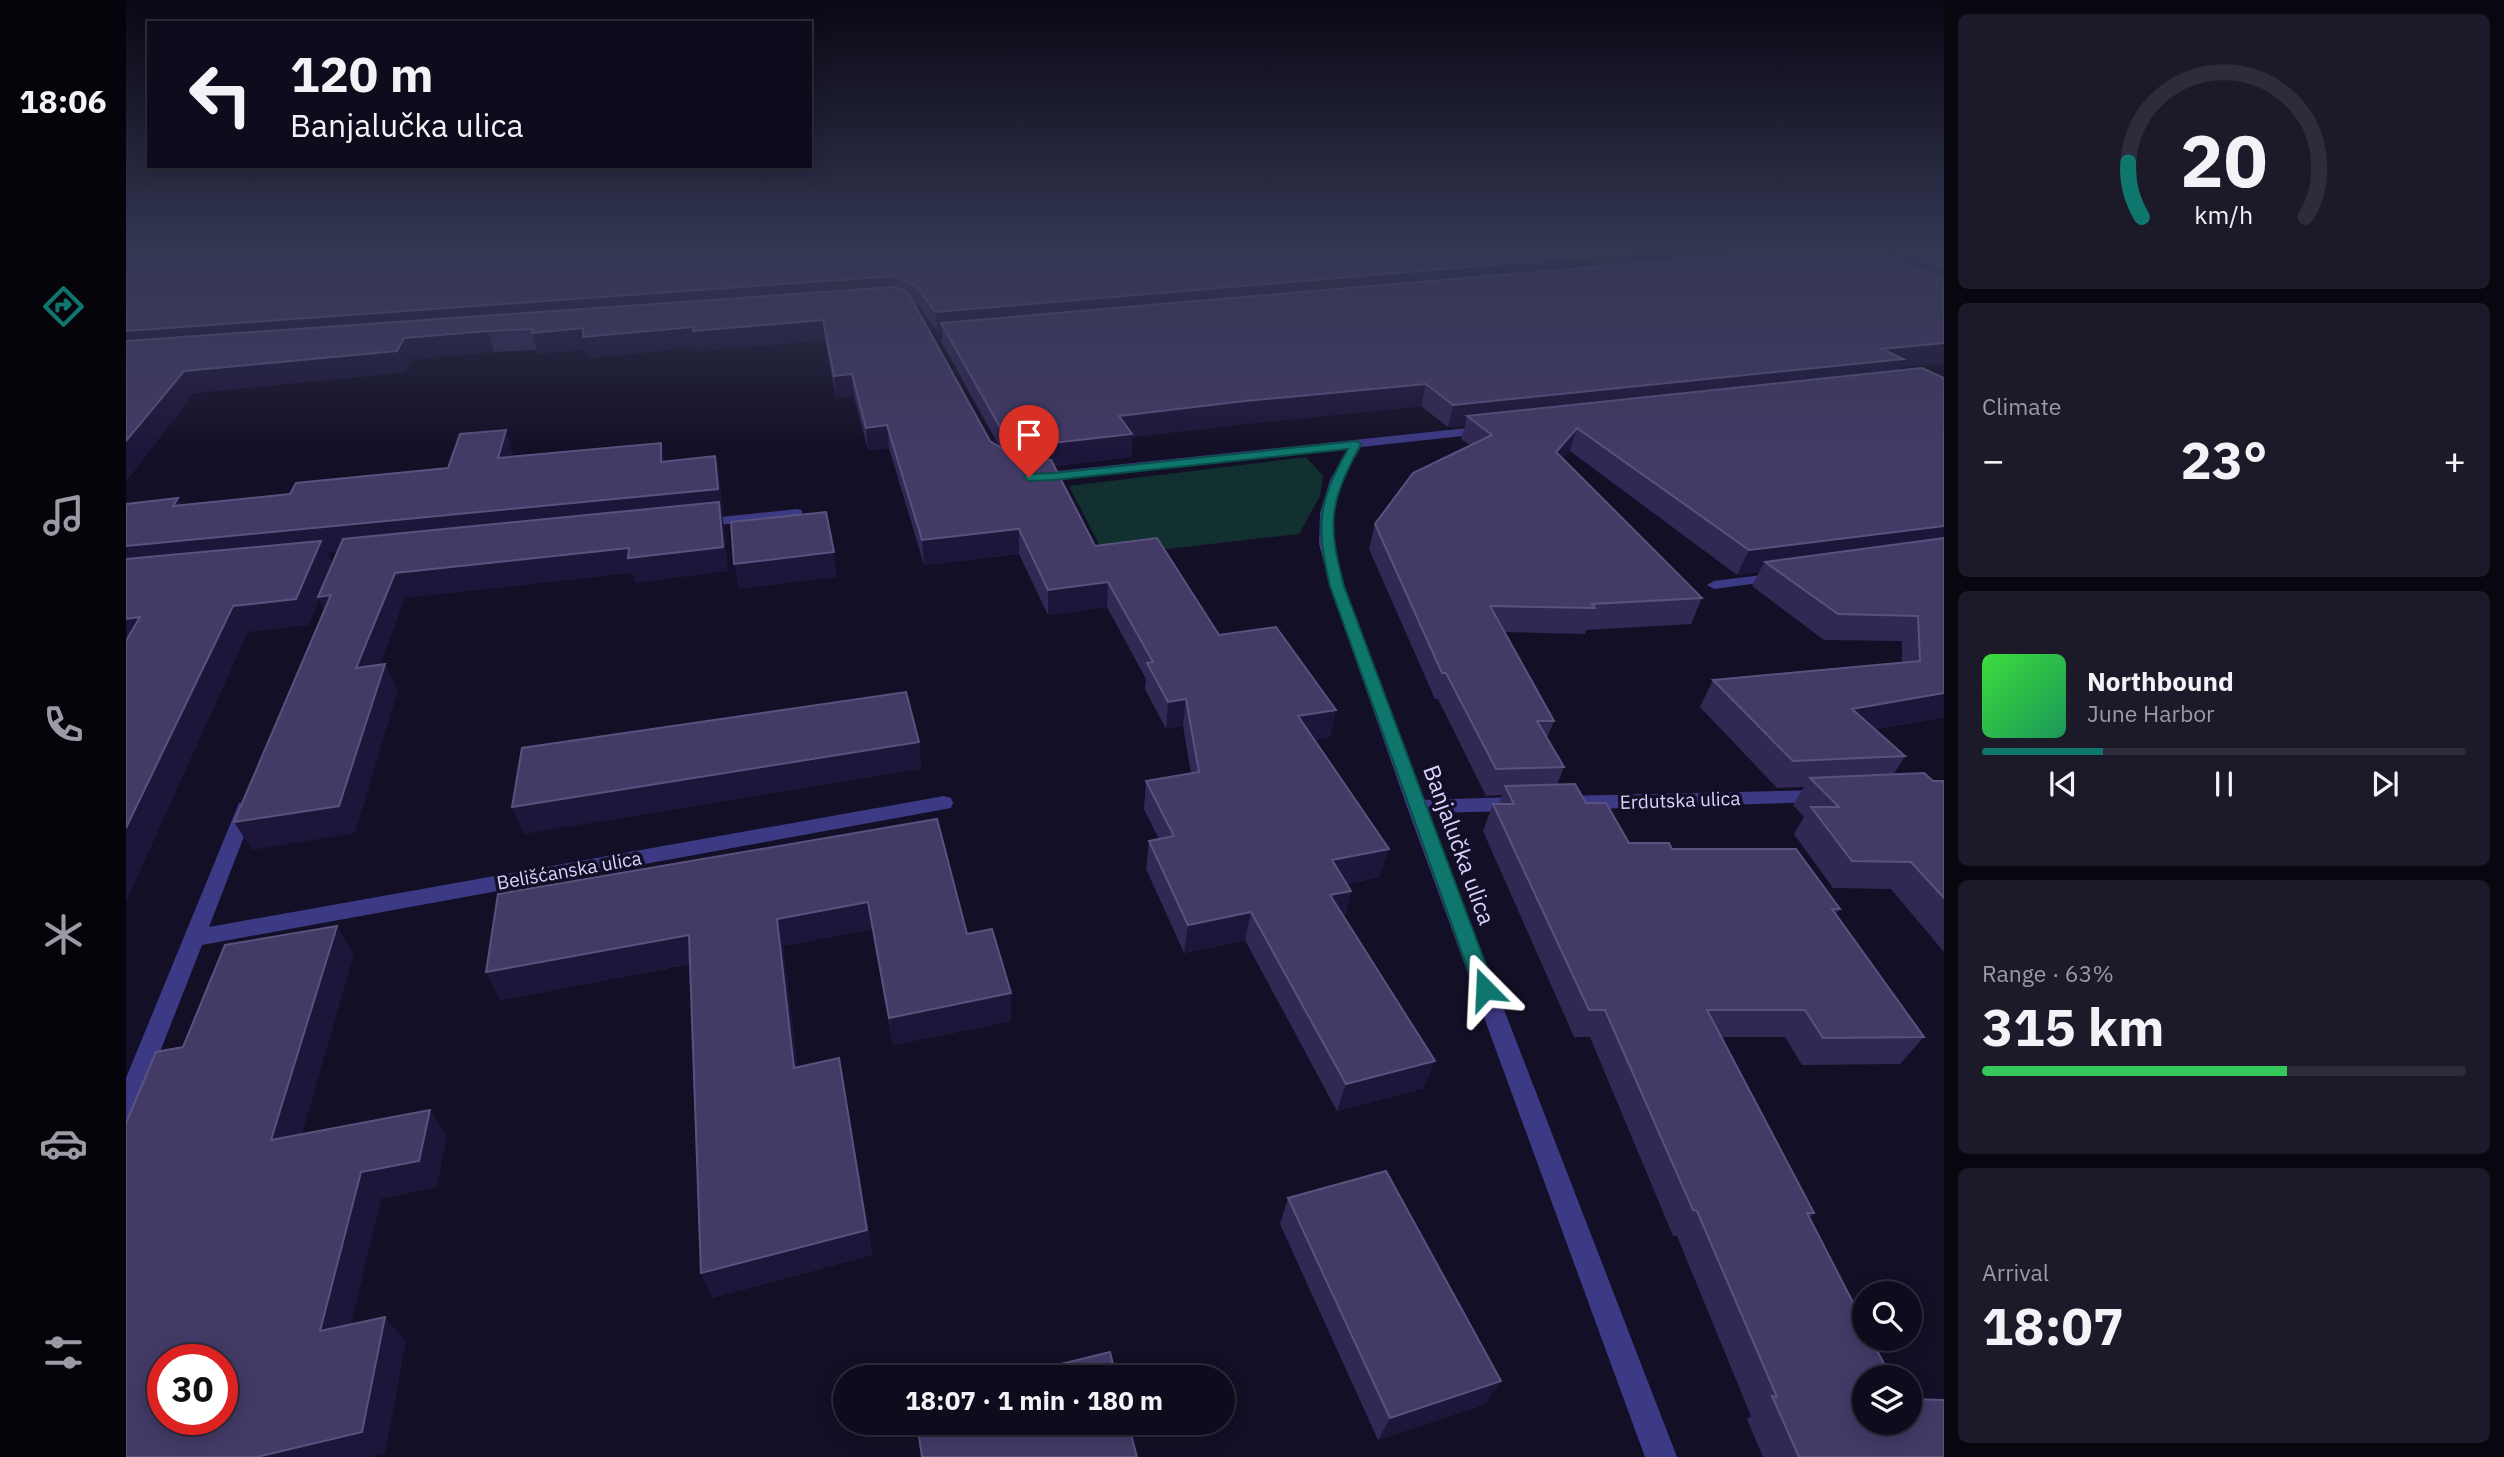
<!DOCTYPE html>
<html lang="en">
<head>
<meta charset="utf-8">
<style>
  :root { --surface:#0e0b1c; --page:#1c1929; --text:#f1f3f6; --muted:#9b9ba3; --line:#2e2b3b; --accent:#0f766e }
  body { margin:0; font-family:"IBM Plex Sans",sans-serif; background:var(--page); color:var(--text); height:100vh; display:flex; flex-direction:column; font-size:26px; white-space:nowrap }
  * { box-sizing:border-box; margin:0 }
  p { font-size:23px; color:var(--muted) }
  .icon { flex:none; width:38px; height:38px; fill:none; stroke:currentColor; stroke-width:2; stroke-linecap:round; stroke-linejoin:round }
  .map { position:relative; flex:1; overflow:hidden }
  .drawer { display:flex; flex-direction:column; gap:14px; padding:14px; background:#08060f; width:560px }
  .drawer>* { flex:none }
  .guide { position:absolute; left:21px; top:21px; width:665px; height:147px; border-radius:0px; box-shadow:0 4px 18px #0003,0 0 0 2px var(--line); background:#0e0b1c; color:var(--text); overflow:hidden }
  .controls { position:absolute; left:1726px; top:1281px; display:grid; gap:14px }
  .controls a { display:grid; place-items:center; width:70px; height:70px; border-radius:50%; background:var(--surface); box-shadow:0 4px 18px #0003,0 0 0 2px var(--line); font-size:35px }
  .speed { position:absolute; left:21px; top:1344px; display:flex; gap:14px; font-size:35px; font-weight:700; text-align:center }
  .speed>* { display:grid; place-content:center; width:91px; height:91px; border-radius:50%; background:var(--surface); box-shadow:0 4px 18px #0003,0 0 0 2px var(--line); line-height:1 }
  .speed .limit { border:10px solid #d22; background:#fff; color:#111 }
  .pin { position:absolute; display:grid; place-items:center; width:60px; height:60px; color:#fff; margin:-72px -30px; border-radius:50% 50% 50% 0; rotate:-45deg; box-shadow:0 0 7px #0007 }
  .pin .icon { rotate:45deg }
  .me { position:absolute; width:77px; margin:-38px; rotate:339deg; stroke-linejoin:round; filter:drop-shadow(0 0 5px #0008) }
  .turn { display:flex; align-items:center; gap:24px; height:147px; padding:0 28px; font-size:32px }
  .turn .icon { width:91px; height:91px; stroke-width:2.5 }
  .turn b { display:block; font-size:49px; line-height:60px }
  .big { font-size:52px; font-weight:700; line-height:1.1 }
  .drawer .widget { flex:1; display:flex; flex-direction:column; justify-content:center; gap:10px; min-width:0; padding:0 24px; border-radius:10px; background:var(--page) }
  .drawer .dial { align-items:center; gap:0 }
  .dial svg { height:182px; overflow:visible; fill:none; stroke:var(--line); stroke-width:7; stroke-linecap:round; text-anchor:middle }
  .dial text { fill:var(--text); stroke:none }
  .song { display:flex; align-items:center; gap:21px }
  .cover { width:84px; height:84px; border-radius:10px; background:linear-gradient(135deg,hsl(120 70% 55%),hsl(150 70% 35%)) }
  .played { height:7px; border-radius:4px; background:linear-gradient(90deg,var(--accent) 25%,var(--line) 25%) }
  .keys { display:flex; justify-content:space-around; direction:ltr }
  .heat { display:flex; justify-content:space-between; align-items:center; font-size:38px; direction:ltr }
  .charge { height:10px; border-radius:5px; background:linear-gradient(90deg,#34c759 63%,var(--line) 0) }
  .trip { position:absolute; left:707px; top:1365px; width:402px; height:70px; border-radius:35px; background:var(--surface); box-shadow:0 4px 18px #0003,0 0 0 2px var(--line); font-weight:700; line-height:70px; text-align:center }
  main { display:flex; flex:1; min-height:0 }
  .tab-bar { display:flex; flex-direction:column; width:126px; justify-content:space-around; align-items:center; background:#06040b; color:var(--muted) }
  .tab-bar .icon { width:49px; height:49px }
  .tab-bar .on { color:var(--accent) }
  .tab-bar b { font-size:32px; color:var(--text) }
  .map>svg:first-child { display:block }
  .green { fill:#12302f }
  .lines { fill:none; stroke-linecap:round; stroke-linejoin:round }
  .street { fill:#3d3a85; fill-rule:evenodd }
  .wall { fill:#312854; fill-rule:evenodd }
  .shaded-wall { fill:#1d163a }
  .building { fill:#433a66; stroke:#5a527e; stroke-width:2; fill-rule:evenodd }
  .route { fill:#0f766e; stroke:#0a4d48; stroke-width:2 }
  .labels { text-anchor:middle; stroke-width:7; stroke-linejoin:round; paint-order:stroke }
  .street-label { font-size:19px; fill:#d9d4ff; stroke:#130f26 }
  .near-street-label { font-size:23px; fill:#d9d4ff; stroke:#130f26 }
</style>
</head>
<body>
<main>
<nav class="tab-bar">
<b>18:06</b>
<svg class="icon on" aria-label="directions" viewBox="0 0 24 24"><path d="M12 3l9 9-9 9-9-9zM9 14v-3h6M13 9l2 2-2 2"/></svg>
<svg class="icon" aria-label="music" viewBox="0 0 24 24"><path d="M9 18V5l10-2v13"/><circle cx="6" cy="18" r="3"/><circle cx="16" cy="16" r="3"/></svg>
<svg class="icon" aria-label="phone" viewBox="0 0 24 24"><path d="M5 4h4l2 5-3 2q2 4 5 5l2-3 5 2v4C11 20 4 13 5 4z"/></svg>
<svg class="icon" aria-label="climate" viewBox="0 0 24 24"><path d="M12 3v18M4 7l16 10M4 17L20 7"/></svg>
<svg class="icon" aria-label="car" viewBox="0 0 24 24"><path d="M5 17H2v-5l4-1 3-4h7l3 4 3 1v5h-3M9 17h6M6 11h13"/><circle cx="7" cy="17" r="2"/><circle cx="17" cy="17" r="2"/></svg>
<svg class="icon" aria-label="filters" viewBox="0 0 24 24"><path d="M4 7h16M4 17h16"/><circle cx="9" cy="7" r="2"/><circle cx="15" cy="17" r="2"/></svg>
</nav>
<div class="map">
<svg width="1818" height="1457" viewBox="0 0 1818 1457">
  <rect width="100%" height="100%" fill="#130f26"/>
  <path class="green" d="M1180 457 1197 476 1194 496 1173 534 979 556 943 486Z"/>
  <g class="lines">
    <path class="street" d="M1361 426 1367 430 1365 433 1235 447 1216 480 1208 513 1207 544 1218 586 1297 800 1388 797 1395 799 1397 804 1395 809 1388 811 1302 813 1551 1457H1519L1281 807 1204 586 1193 544 1194 513 1204 480 1222 448 912 481 906 477 912 473Z
      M671 509 676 510V516L575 527 568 523 575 519Z
      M1651 573 1656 574 1658 577 1656 580 1588 589 1581 585 1588 581Z
      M1696 790 1703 791 1705 796 1703 801 1696 802 1437 810 1430 808 1428 803 1430 798 1437 796Z
      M818 796 825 798 827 803 825 808 76 945 12 1108 9 1116 0 1119V1078L113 803H127L129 808 83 927Z"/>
  </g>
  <path class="wall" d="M0 248H1818V363L1773 367 1771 371 1818 717 1748 729 1779 756 1768 774 1807 781H1818V952L1765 889 1707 888 1668 834 1678 817 1667 805 1678 787 1651 788 1574 707 1587 680 1776 663V641L1698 640 1626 586 1633 572 1611 575 1444 451 1437 458 1576 598 1565 624 1460 630 1459 634 1378 632 1428 721 1421 738 1438 767 1431 785 1460 803 1503 843 1546 849 1714 909 1710 914 1798 1037 1774 1064 1676 1065 1659 1037H1596L1688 1213 1683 1218 1738 1377 1818 1457H1637L1621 1419 1625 1416 1551 1236H1547L1464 1037H1448L1357 831 1367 804H1373L1376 795 1360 796 1312 699H1309L1243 549 1249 524 1344 445 1335 439 1339 426 1322 427 1295 406 1116 424 1006 437 1005 457 928 466 969 546 1093 635 1210 710 1204 737 1188 740 1254 877 1221 884 1225 891 1218 917 1298 1088 1211 1111 1119 940 1058 953 1020 869 1023 841 1033 839 1018 809 1020 781 1065 773 1057 726 1040 729 1019 689 1020 679 981 607 922 615 893 554 798 565 763 448 742 450 728 396 710 398 699 340 571 351 570 347 462 358 460 349 412 354 411 350 368 352 285 359 279 372 68 393 0 481ZM789 304 792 305 811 332H816V343L873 446 864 441Z
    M811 819 841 934 885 1021 767 1045 746 929 657 946 671 1067 718 1085 746 1255 586 1298 564 964 374 1000Z
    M1162 1198 1359 1404 1252 1440 1154 1224Z"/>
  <path class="shaded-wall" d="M1566 248H1699L815 323 816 332H811L809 312Z
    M769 276 771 295 0 352V331Z
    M697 320 699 340 571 351 570 347 462 358 460 349 412 354 406 333 457 328 567 327Z
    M362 331 368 352 285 359 279 372 68 393 0 481V441L58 371 278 338Z
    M1818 343V363L1773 367 1766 380 1341 416 1339 426 1322 427 1327 405 1756 349Z
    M726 374 728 396 710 398 708 376Z
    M1300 384 1295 406 1116 424 1006 437 1005 457 918 467V447L917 444 993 416 1119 401Z
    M761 425 763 448 742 450 740 428Z
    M1451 428 1444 451 1423 475 1430 452Z
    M380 430 387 453 380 481 372 458Z
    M535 443 540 466 535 462Z
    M589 456 594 480 597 514H596L598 526 602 571 509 583 506 573 279 598 243 694 230 668 269 573 594 514 201 553 207 566 205 595V622L193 599 183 625 122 632 0 902V828L107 606 0 573V546Z
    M52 498 66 523 47 506Z
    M1818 526V548L1639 562 1633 572 1611 575 1623 550Z
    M893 529V554L798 565 796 540Z
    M708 552 711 577 613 589 608 564Z
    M982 582 981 607 922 615V590Z
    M14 617 0 647V619Z
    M259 664 272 690 229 833 126 850 108 822Z
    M1818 693V717L1709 735 1726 709Z
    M1060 699 1057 726 1040 729 1042 702Z
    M1210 710 1204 737 1166 744 1172 716Z
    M793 742 796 769 398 834 386 807Z
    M1263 849 1254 877 1199 888 1206 860Z
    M1225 891 1217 919 1204 895Z
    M742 902 746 929 657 946 675 1095 668 1068 651 919Z
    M1125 912 1119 940 1058 953 1062 925Z
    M211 926 228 954 167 1166 145 1140Z
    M563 935 572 962 374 1000 360 972Z
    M885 993V1021L767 1045 763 1018Z
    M713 1058 746 1255 586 1298 575 1273Z
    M1309 1061 1298 1088 1211 1111 1220 1084Z
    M304 1110 321 1136 311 1187 255 1199 218 1355 194 1331 235 1172Z
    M259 1317 280 1341 259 1454 246 1457H131Z
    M1375 1381 1359 1404 1252 1440 1264 1418Z"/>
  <path class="building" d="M0 248H1566L809 312 791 286 769 276 0 331Z
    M1688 248H1736L1818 279V343L1756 349 1777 359 1327 405 1300 384 1119 401 993 416 1006 434 917 444 918 447 898 444 879 436 815 323Z
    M1763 248H1818V268Z
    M768 287 778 290 784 296 864 441 887 455 925 460 969 546 1031 538 1093 635 1150 627 1210 710 1172 716 1263 849 1206 860 1225 891 1204 895 1309 1061 1220 1084 1125 912 1062 925 1023 841 1048 836 1020 781 1073 772 1060 699 1042 702 1021 663 1027 662 982 582 922 590 893 529 796 540 761 425 740 428 726 374 708 376 697 320 567 331V327L457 337V328L406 333 407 329 362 331 278 338 271 351 58 371 0 441V341Z
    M1796 368 1818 378V526L1623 550 1451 428 1430 452 1576 598 1466 604 1469 608 1364 606 1428 721H1411L1438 767 1370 769 1320 673H1316L1249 524 1287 473 1366 435 1341 416Z
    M380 430 372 458 535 443V462L589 456 592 489 0 546V504L52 498 47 506 164 494 170 483 322 468 334 434Z
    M593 502 597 547 502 558 503 548 269 573 230 668 259 664 213 806 108 822 205 595 192 597 217 539Z
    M700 512 708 552 608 564 605 522Z
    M1818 538V693L1726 709 1779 756 1667 761 1587 680 1794 661 1792 616 1712 614 1639 562Z
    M195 541 170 599 107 606 0 828V641L14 617 0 619V559Z
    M780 692 793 742 386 807 396 748Z
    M1798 773 1807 781H1818V898L1785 862 1726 861 1685 807H1713L1684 778Z
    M1449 784 1460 803H1480L1503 843H1543L1546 849H1670L1714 909H1706L1798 1037 1697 1038 1679 1010H1581L1688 1213H1681L1738 1324V1339H1745L1765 1377H1738V1423H1783V1399L1818 1400V1457H1673L1646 1396 1651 1397 1571 1211 1567 1210 1479 1010H1463L1367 804H1388L1379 786Z
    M811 819 841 934 866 929 885 993 763 1018 742 902 651 919 668 1068 713 1058 741 1230 575 1273 563 935 360 972 372 894Z
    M211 926 145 1140 304 1110 293 1161 235 1172 194 1331 259 1317 236 1432 131 1457H0V1123L30 1052 57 1047 99 945ZM37 1360H96V1419H37Z
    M1260 1171 1375 1381 1264 1418 1162 1198Z
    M984 1352 990 1377H882Z
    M791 1423H1002L1011 1457H796Z"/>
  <linearGradient id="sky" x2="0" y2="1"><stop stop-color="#0a0815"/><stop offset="0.55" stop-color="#333752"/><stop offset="1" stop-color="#333752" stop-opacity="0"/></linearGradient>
  <rect width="1818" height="452" fill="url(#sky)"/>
  <path class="route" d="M1230 441 1235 444C1203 503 1201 522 1218 586L1369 989 1366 995 1359 997 1351 995 1349 989 1204 586C1190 526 1191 503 1222 449L928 480 903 481 897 477 903 474 928 473Z"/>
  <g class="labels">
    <g class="street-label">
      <text transform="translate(1554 800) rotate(-2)" y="7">Erdutska ulica</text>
      <text transform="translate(443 870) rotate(-10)" y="7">Belišćanska ulica</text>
    </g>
    <g class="near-street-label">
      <text transform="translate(1333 845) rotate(70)" y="8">Banjalučka ulica</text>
    </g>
  </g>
</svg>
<div class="controls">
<a><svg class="icon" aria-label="search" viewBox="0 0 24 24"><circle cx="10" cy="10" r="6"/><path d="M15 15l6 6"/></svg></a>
<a><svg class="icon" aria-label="layers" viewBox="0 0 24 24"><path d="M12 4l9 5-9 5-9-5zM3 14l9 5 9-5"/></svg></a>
</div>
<div class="speed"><div class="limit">30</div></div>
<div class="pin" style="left:903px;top:477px;background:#d93025"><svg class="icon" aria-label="arrive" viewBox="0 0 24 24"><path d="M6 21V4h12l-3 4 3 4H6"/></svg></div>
<svg class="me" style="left:1359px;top:989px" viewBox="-20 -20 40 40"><path d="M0-17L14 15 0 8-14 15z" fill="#0f766e" stroke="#fff" stroke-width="4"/></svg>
<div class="trip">18:07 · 1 min · 180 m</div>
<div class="guide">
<div class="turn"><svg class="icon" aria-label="left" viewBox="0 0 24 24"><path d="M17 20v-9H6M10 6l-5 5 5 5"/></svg><div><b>120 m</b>Banjalučka ulica</div></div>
</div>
</div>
<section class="drawer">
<div class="widget dial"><svg viewBox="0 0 100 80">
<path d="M14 69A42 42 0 1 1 86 69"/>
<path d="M14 69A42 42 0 0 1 8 45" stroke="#0f766e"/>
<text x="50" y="56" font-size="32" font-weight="700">20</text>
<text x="50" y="72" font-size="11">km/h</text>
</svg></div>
<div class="widget"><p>Climate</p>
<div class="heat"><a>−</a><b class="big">23°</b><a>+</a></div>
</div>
<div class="widget">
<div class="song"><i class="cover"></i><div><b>Northbound</b><p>June Harbor</p></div></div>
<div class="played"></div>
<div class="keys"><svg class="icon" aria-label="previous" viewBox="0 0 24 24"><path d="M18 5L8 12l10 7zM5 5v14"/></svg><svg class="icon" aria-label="pause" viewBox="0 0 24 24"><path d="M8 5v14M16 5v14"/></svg><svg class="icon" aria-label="next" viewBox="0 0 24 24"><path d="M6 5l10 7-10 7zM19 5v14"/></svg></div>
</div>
<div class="widget"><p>Range · 63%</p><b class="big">315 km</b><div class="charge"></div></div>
<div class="widget"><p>Arrival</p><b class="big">18:07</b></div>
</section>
</main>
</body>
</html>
